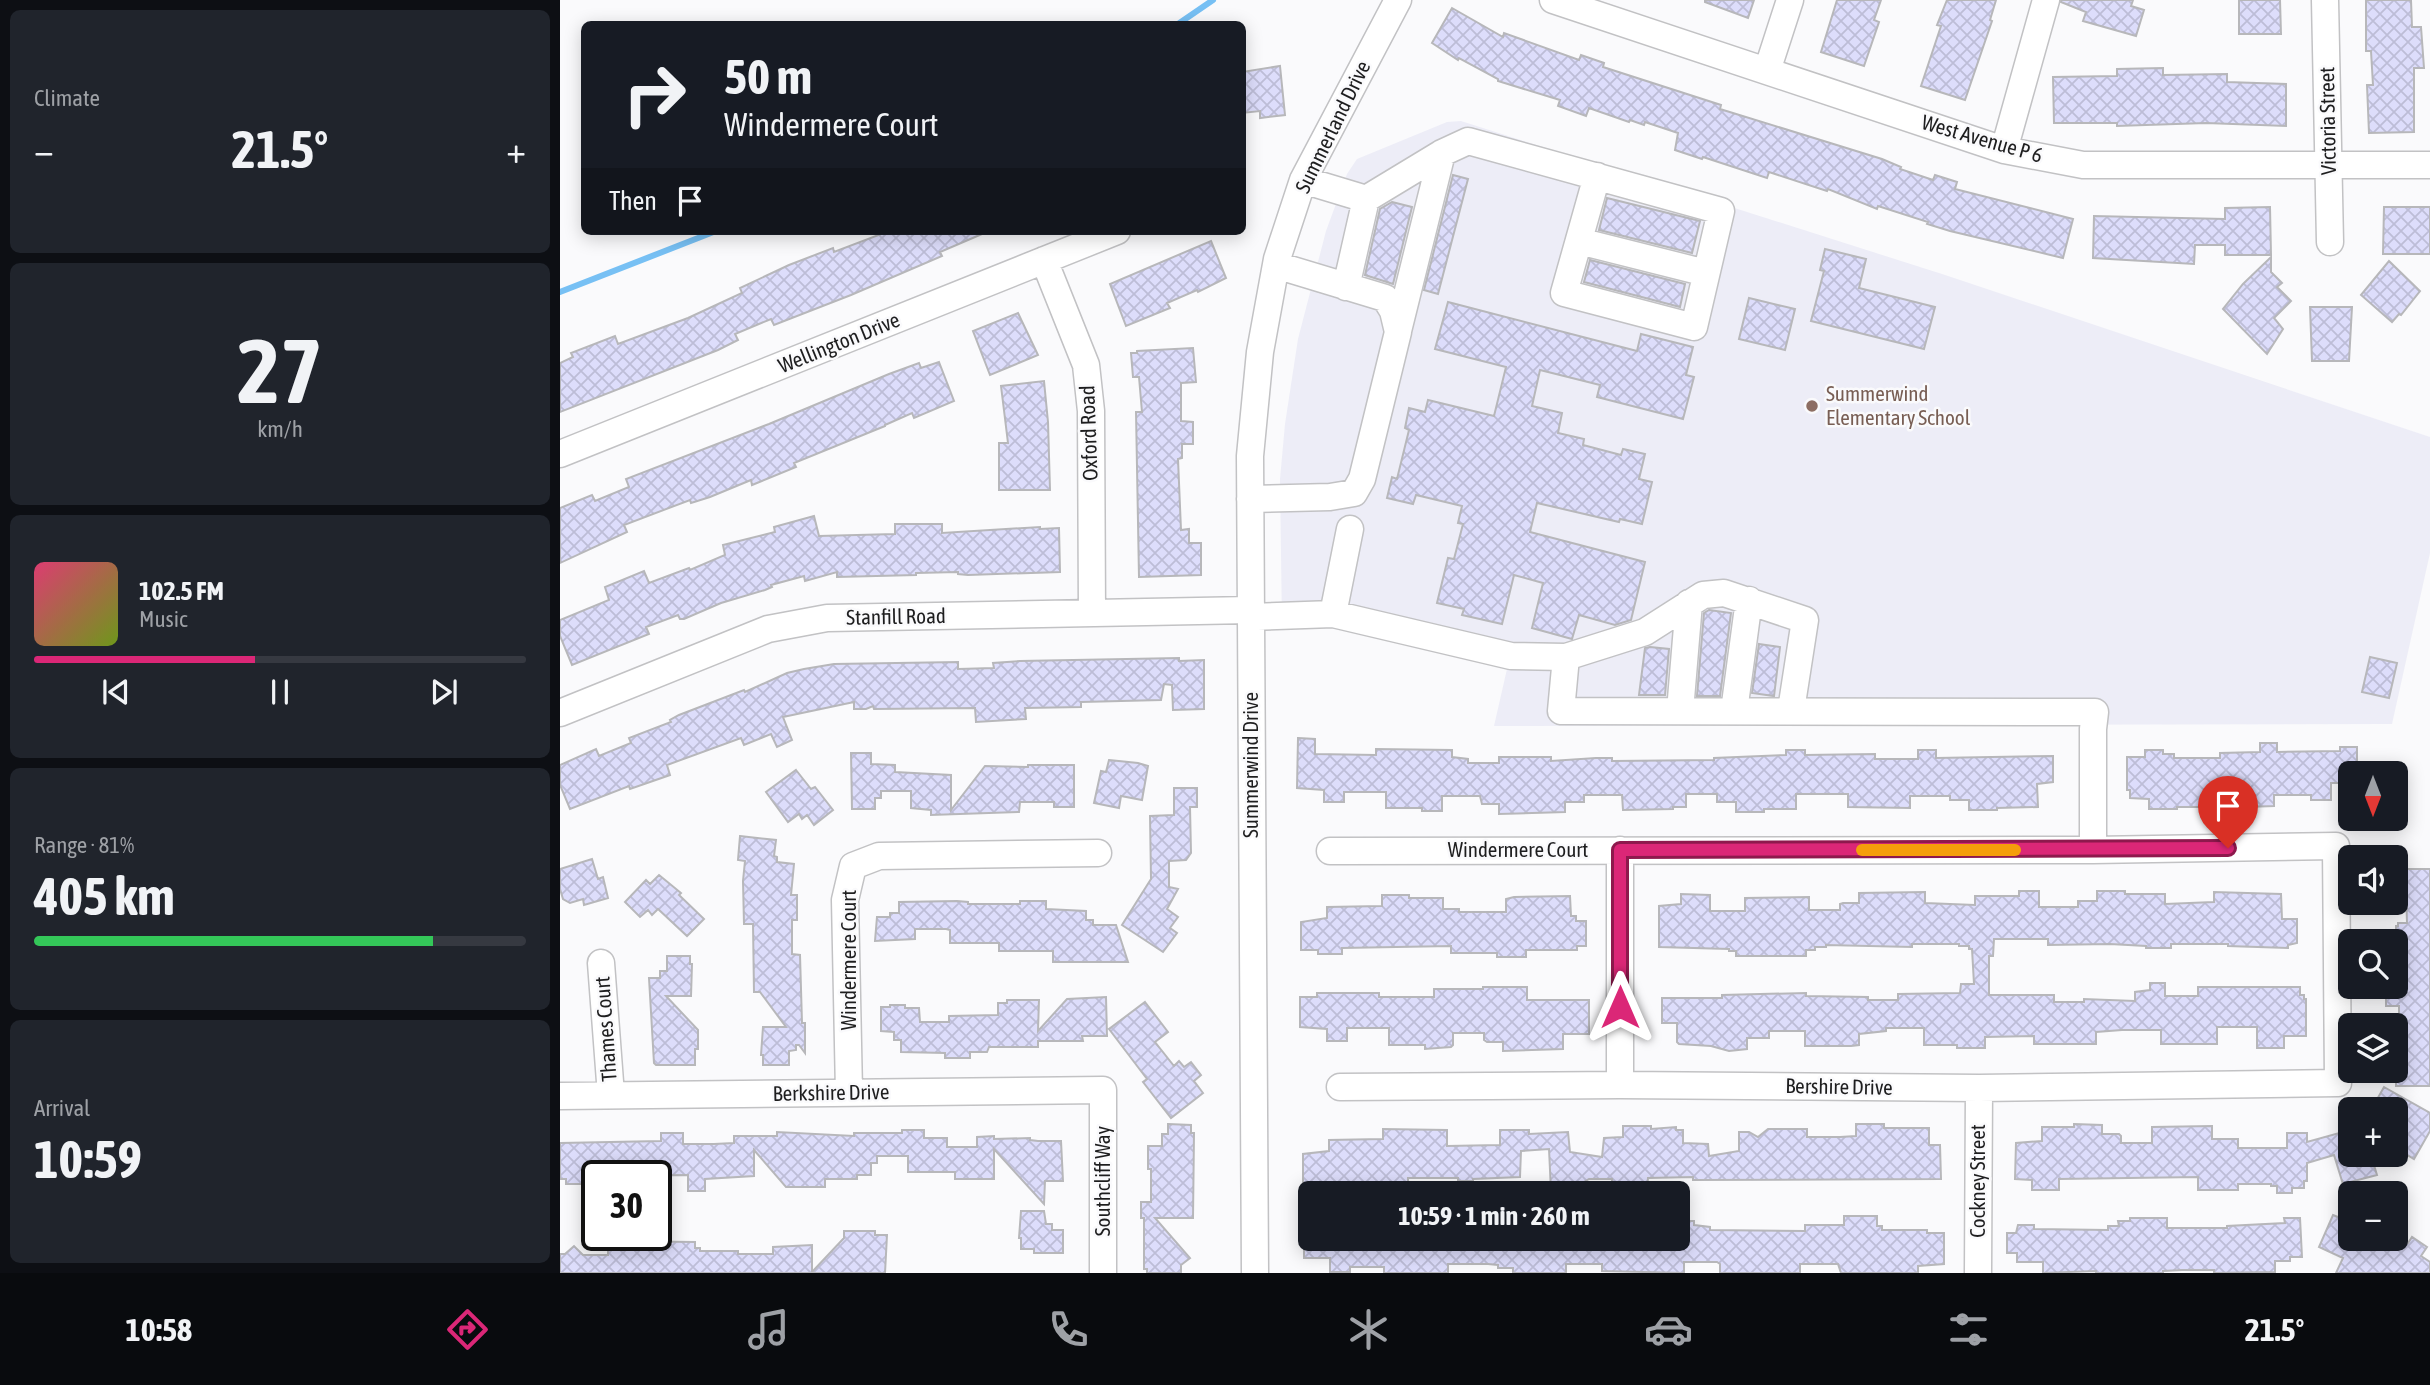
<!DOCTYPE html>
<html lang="en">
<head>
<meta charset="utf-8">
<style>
  :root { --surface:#171b24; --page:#20242c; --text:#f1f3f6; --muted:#9ea1a6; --line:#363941; --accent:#db2777 }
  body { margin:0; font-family:"Asap Condensed",sans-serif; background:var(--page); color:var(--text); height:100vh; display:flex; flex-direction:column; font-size:26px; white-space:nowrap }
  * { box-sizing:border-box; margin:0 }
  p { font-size:23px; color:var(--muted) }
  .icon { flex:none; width:38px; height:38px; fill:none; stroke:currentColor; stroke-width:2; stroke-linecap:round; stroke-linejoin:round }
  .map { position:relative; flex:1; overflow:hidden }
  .drawer { display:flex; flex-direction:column; gap:10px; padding:10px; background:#0d0f14; width:560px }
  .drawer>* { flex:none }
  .banner { position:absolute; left:21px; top:21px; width:665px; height:214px; border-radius:10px; box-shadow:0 4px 18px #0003; background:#171b24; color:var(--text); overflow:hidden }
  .needle { width:46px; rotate:180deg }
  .buttons { position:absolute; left:1778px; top:761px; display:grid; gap:14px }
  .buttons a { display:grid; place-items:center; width:70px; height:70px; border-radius:10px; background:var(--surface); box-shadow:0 4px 18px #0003; font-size:35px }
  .speed { position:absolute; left:21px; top:1160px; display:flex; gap:14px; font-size:35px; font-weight:700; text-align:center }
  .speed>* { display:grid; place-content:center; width:91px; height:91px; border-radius:50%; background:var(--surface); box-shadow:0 4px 18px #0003; line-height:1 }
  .speed .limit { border:4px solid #111; border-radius:10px; background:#fff; color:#111 }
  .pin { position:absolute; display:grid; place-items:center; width:60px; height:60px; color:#fff; margin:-72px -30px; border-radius:50% 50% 50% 0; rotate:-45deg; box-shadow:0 0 7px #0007 }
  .pin .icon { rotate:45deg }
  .me { position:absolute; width:77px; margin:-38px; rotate:0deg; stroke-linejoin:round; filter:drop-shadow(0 0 5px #0008) }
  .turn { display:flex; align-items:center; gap:24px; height:147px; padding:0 28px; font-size:32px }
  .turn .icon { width:91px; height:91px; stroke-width:2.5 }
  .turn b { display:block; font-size:49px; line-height:60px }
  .then { display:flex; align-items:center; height:66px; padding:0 28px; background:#0003; gap:14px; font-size:26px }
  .big { font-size:52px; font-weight:700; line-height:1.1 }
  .drawer .tile { flex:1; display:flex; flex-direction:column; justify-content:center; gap:10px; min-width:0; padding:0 24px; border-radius:10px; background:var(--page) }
  .drawer .dial { align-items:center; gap:0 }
  .dial b { font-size:91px; line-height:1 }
  .song { display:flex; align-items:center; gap:21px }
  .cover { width:84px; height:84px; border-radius:10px; background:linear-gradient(135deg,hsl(340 70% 55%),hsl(80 70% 35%)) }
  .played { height:7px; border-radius:4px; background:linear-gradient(90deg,var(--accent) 45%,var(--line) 45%) }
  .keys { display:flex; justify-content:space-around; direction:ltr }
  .heat { display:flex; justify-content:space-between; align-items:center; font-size:38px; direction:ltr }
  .charge { height:10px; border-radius:5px; background:linear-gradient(90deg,#34c759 81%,var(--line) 0) }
  .trip { position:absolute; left:738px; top:1181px; width:392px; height:70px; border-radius:10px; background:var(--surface); box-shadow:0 4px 18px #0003; font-weight:700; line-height:70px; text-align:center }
  .menu { display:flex; height:112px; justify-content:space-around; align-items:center; background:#090b0e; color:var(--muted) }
  .menu .icon { width:49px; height:49px }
  .menu .selected { color:var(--accent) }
  .menu b { font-size:32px; color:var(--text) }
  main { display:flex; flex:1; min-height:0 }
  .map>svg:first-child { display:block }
  .built { fill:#ededf7 }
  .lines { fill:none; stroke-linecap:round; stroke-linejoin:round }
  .stream { stroke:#77c0f4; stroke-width:6 }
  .building { fill:url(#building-cross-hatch); stroke:#b7b7ba; stroke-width:2 }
  .minor-casing { stroke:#c2c2c4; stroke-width:29 }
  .minor { stroke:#fff; stroke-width:26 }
  .route-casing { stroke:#8e194d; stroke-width:18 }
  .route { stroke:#db2777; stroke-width:12 }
  .slow { stroke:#f59e0b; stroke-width:12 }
  .education-dot { fill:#8d6e63; stroke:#fafafc; stroke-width:2.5 }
  .labels { text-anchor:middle; stroke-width:5; stroke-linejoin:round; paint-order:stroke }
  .street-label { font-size:21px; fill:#1e1e1f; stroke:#fafafc }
  .education-label { font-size:21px; fill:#785e54; stroke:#fafafc; text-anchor:start }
</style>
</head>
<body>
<main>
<section class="drawer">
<div class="tile"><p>Climate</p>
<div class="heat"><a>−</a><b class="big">21.5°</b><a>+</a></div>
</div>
<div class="tile dial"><b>27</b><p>km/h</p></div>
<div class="tile">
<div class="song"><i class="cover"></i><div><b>102.5 FM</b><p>Music</p></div></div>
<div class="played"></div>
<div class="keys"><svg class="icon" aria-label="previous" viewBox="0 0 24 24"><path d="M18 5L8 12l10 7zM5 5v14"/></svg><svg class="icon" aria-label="pause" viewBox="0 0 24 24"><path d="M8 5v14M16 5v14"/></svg><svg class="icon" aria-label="next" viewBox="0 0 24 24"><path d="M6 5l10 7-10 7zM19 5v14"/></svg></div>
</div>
<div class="tile"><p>Range · 81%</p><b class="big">405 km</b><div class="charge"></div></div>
<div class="tile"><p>Arrival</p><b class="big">10:59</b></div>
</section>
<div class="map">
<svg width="1870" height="1273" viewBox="0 0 1870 1273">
  <defs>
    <pattern id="building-cross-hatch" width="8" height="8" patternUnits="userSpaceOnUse" patternTransform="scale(1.75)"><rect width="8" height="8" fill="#ddddfb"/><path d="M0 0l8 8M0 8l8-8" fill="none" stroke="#bdbdd7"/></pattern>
  </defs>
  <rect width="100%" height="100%" fill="#fafafc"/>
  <path class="built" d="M901 121 1382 274 1870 437V553L1832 724 934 726 947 669 775 626 722 627 720 479 725 424 738 339 766 231 787 174 797 159 887 122Z"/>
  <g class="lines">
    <path class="stream" d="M618 24 653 0
      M0 292 156 231"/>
  </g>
  <path class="building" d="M1145 0H1194L1188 18 1145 2Z
    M1277 0H1321L1314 20 1319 22 1304 66 1261 52Z
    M1387 0H1436L1430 20 1432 21 1405 100 1361 86 1381 26 1377 25Z
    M1501 0H1573L1571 6 1584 10 1576 36 1523 21 1526 12 1501 2Z
    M1679 0H1720L1721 34H1679Z
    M1806 0H1851L1852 27H1861L1864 68H1854V132L1809 133 1807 85H1813L1811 51H1806Z
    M892 8 943 37 944 33 1019 60 1021 55 1044 63 1043 67 1161 105 1160 109 1322 159 1341 167 1340 169 1373 180 1375 175 1397 182 1395 189 1513 219 1503 258 1390 231 1367 224 1368 222 1318 206 1317 209 1268 189 1267 191 1209 172 1207 178 1143 157 1142 159 1115 150 1118 133 1085 122 1084 125 1070 120 1069 122 1029 108 1026 116 998 106 1000 100 938 81V79L899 58 898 60 872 43Z
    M720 66 725 115 700 118V111L682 113V72Z
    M1603 68V75L1667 74V82L1726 84V126L1646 123 1557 126V123H1494L1493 77 1557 76V69Z
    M893 175 908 179 878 294 864 290Z
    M1047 198 1140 221 1132 253 1039 230Z
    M832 202 852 207 833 284 805 275 820 209Z
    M1710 207 1711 255H1665V245H1635L1634 264 1533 258 1534 216 1665 219V208Z
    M1824 207H1870V254H1823Z
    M329 231H429L380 252 382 256 291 295 214 325 211 319 175 334 178 340 158 350 0 412V363L13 357 11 353 55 336 58 344 128 318 182 293 180 288 229 265 273 248 274 252Z
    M651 241 666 278 638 292 637 290 607 303 610 308 566 326 550 284Z
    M1265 249 1306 259 1299 288 1375 307 1364 349 1251 321 1264 271 1260 270Z
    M1711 257V272L1722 283 1717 287 1731 301 1714 318 1723 329 1707 354 1663 309 1683 284Z
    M1030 260 1125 284 1120 307 1024 282Z
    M1829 261 1860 291 1841 315 1839 314 1832 322 1801 295Z
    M1189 298 1235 309 1225 350 1179 339Z
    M888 302 1077 351 1081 334 1133 347 1126 375 1134 377 1123 419 1037 397 1040 385 980 370 972 406 1002 413 998 433 1024 439 1023 445 1061 455 1063 449 1085 454 1079 479 1092 482 1082 524 1060 519 1059 522 977 503 970 532 1085 562 1071 620 1055 625 1019 615 1012 639 972 628 983 583 954 575 942 624 902 615 904 609 877 603 888 558 894 559 903 524 898 523 902 506 856 495 853 504 827 498 832 477 837 479 849 430 845 428 849 408 865 412 868 400 934 416 946 367 875 349Z
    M1750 307H1792L1789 361H1752Z
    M458 313 478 355 430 375 413 331Z
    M633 348 636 382 621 383V421L633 422V444H622V458L618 459 621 530 629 529V543H641V575L579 577 576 412H582L579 377H573L571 353H577V351Z
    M379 362 394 401 354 418 352 413 325 425V426L234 463 236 467 192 485 191 480 150 497 131 503 130 500 64 525 67 532 0 563V508L32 495 35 501 69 487 66 479 209 424 329 374 359 363 361 368Z
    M484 381 488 422 490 490H439V443H448L441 386Z
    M254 516 259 536 335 534V524H382V533L480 527V529L499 528 500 572 408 575 398 574V572L356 573V575L277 577V572L245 581 244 576 211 585 212 587 205 590 161 603 124 619H120L118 615 86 627 89 634 12 665 0 636V620L49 600 45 587 84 571 89 583 129 568 130 570 165 555 163 545 215 532 214 527Z
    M1149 610 1171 613 1160 696H1137L1144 613Z
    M1199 644 1220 647 1214 696 1192 693Z
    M1090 647 1109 649 1105 695H1079L1085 648Z
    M1810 657 1837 663 1829 698 1802 692Z
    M619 658V661L644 660V709L613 710 612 685 604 684 601 700 521 702V707L465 708 466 719 416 722 415 708 314 709 313 706 306 709H294V702L223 717 232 740 217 747 211 734 184 745 181 738 107 765 110 775 70 789 69 786 10 809 0 785V765L36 749 39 756 71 743 69 738 111 722 110 720 119 715 184 690 185 692 227 673 244 669 274 664 398 662V669L434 668 433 663 460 661Z
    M738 738 755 739V754L816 755V749L892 750V757L908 759V763H939V757H991V761L1036 758H1052V761L1154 760V758L1226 755V750H1245V755L1315 754V759H1358V750H1376V758L1493 756V782L1477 784 1478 807 1437 808V810H1409V800H1390V796H1350V808L1288 807V794H1236V809H1204V812H1176V802H1157V794H1126V807H1113V809L1063 810 1062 795H1024V802H1005V812L939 814V804H922L920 796H882V811H862V808H826V792H784V802H764V790L737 788Z
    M1700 743H1717V752L1780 751V747H1797V774H1790V783H1771V800H1751V795H1714V806L1686 807V791L1651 793V807H1617V809H1589V799L1570 798V790H1567V757H1585V750H1603V754H1614V758H1660V753L1700 752Z
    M291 753H311V764L335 765V772L391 775V810L425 766 468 767V765H514V807H494V802H460L459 812 371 815V810L351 808V791H321V798H315V809H292Z
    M549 760 578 763 588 766 582 800 561 796 559 808 534 803 541 771 546 772Z
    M236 770 251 789 255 787 273 810 254 825 247 815 242 819 239 814 228 822 206 792Z
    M614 788H637V807H630L631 853 626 860 609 861V887L618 889 607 909 618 917 610 928 617 933 603 952 562 925 591 879 590 816 614 815Z
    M180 836 216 840 214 856 217 857V862L234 864 231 895H237V920H232V954L240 955 242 1023H245V1053L239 1045H236V1050L229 1051V1065H203V1055H201L203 1027H226L200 992H194L193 924H184L183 881 185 861 178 860Z
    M32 859 38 879 43 877 48 898 24 905 23 899 10 903 3 899 0 889V869Z
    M1836 869H1870V1086H1836V1042H1839V1006H1826V987H1836V926H1838V923H1847L1846 889 1836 890Z
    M99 875 121 893 119 895 144 919 127 936 98 909 92 915 88 910 80 917 65 902 86 880 90 884Z
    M1459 891H1479V907H1518V901H1537V891H1565V894H1605V904L1654 902V892L1721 894 1722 919H1737V943L1728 945V948L1668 946V944H1611V948H1586V946L1550 944 1488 945V939H1434L1433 956H1429V995H1494V1002H1524V999L1575 1001V992L1590 990V983H1605V996H1638V987H1740V995H1744V999H1746V1036H1724V1048H1697V1027H1657V1044H1601V1030H1562L1536 1032V1044H1474V1036L1425 1037V1048H1397V1045H1364V1028H1326V1031L1299 1034V1045L1291 1046H1245V1031H1209V1038H1187V1049L1169 1051 1151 1046 1119 1044 1117 1042V1023H1102V998H1162V995L1246 993V996L1308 997V1000H1338V994L1400 993 1401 984H1414L1412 949H1409V946H1399V944H1352V947L1266 945V947H1255V950H1246V956H1176V951H1169V949L1099 947V906L1121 904V894L1150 895V911H1185V898L1249 897V910H1280V904L1283 903H1299V893L1365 892V903L1415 905V896H1459Z
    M822 895H849V898H883V909H899V912H946V899L954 897 1010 896 1011 916H1016V921H1026V946H1017V950H966V957H937V953H891V946L782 948V954H758V950H741V922L767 918V907L822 906Z
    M397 901 408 902V904H460V901H486V909L526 911V920H533V925H556L568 962H493V951H439V943H390V930L386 929H355V939L315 941 317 917H330V913H339V902Z
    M107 956H130V964H132L131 996H106L138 1030V1049H135V1065H96L94 1063 89 978H100V971H107Z
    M923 987H967V1000H1029V1034H1003V1049L943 1051V1042H927L924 1040V1033H893V1045L891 1047 865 1049V1045H829V1028H787V1041H767V1029L740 1027V997H757V993H819V997H874V989H923Z
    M546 997 547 1036H522L523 1041H478V1047H429L427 1052H410V1058H385V1053L341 1052V1040H334V1032L321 1031V1007H330V1005H345V1008H359L360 1022H389V1016L438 1015V1003H447V1000H479L478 1031 507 999Z
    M585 1002 608 1032 595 1042 614 1066 619 1061 624 1067 631 1062 641 1075 634 1081 643 1093 611 1118 583 1082 587 1079 549 1029Z
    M1824 1087 1870 1113V1131L1854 1159 1836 1148V1110H1811Z
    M608 1124 631 1125V1133H634L633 1218H595L630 1258 621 1265V1273H587V1269H584V1218H581V1202H591V1169H588V1146H602V1134H608Z
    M1296 1124H1324V1128H1369V1145H1380L1381 1179 1133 1180V1177L1088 1178 1087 1189 1052 1187V1179H1029L1014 1188 991 1191 989 1149 961 1151 960 1177 913 1179V1181H898V1178H848V1184H837V1193H810V1188H760V1184H743V1154L769 1151V1140L823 1139V1129L887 1130V1146L940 1145V1130H969V1134L1008 1132 1010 1152 1042 1157 1044 1138 1063 1137V1126H1091V1129L1116 1127V1130H1123V1143L1148 1144 1149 1156 1179 1151V1132H1189L1198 1137 1208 1129H1247V1137H1280L1296 1136Z
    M1514 1124 1542 1125V1134H1559L1561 1136V1143H1592V1127L1652 1126V1139H1678V1148H1727V1133H1747V1142L1790 1130V1155H1811L1817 1175 1790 1182V1193L1786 1194 1774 1155 1747 1163V1181H1744V1188H1732V1193H1717V1186H1711V1184H1678V1190H1638V1177L1499 1179V1190H1472V1180L1455 1179 1456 1143 1482 1141V1127H1514Z
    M342 1130H364V1138H387V1147H417V1137L434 1136V1139L470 1138V1140L478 1141H501L503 1181H485L484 1204 434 1149V1179H395V1172H348V1156H317V1163H311V1175H297V1179H265V1187H226L194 1150V1176L145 1179V1191H128V1175L37 1176V1184H6V1179H0V1143L101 1141V1133H123V1144H154L174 1143V1136H217V1132L294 1136V1133H342Z
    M461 1211H484L486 1224H492V1230H503V1253H474V1249H461V1238H459Z
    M1773 1215 1790 1222V1239H1842L1848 1243 1852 1237 1867 1247 1861 1256 1870 1262V1273H1776L1783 1258 1759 1247Z
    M1284 1216H1317V1226H1322V1230H1367V1233H1384V1264L1358 1266V1273H1281L1278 1264H1240V1273H1160V1264L1157 1262H1124V1273L1042 1271V1264H1006V1273H953V1268H938V1265L928 1264H888V1273H824V1267H790V1272H770V1258H744V1239H1118V1221H1134V1225L1150 1227V1230L1245 1231V1225H1284Z
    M1570 1218H1607V1228H1667V1226L1725 1223 1724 1218H1740L1742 1257H1730V1261H1715V1272L1654 1273V1270H1622L1603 1271V1273H1536V1271L1483 1273V1262H1457V1253H1447V1233H1456L1458 1225H1474V1229L1548 1230V1226H1559L1558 1221H1570Z
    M284 1231H315V1235H327L325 1273H0V1254H5L14 1246 23 1255H48V1241L135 1242V1248H140V1251H178V1254H213V1247L252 1245V1272L284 1238Z"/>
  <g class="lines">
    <g class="minor-casing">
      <path id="minor" d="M993 0 1444 150 1523 165H1870
        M1765 0 1770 242
        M1207 71 1230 0
        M1444 150 1486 0
        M743 180 806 199 882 153 908 141 1161 211 1134 327 1004 293 1037 176
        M1019 241 1146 273
        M484 260 526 365 531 411 532 613
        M786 287 806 199
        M838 331 882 153
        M0 454 557 231
        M690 499 770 497 794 493 802 479 838 332 833 311 825 298 716 265
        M773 614 790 529
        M690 617 773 614 951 656 1006 657
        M1231 710 1245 620 1164 593 1143 595 1085 632 1006 657 1001 711 1535 712 1533 729V850
        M1120 711 1129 603
        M1174 711 1189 600
        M0 713 208 629 267 618 690 610
        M770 851 1533 850 1776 846 1778 1083 1419 1088 1060 1085 780 1087
        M41 963 51 1095
        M1060 1085V850
        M289 1092 285 900 293 866 319 856 538 853
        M0 1096 543 1090V1273
        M695 1273 690 456 700 352 717 259 743 180 838 0
        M1418 1273 1419 1088"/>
    </g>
    <use href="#minor" class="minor"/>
  </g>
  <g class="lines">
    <g class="route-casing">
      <path id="route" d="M1060 1007V850L1668 848"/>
    </g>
    <use href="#route" class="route"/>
    <path class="slow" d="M1302 850H1455"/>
  </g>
  <circle class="education-dot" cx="1252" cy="406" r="7"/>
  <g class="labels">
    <g class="street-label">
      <text transform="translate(1768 121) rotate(-91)" y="7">Victoria Street</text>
      <text transform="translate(773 127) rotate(-64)" y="7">Summerland Drive</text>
      <text transform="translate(1422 139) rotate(16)" y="7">West Avenue P 6</text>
      <text transform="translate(279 343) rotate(-22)" y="7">Wellington Drive</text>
      <text transform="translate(529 433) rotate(-92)" y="7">Oxford Road</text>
      <text transform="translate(336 617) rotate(-1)" y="7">Stanfill Road</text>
      <text transform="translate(691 765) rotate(-90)" y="7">Summerwind Drive</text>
      <text x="958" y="857">Windermere Court</text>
      <text transform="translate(289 960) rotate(-90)" y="7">Windermere Court</text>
      <text transform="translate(46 1029) rotate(-94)" y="7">Thames Court</text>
      <text transform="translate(1279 1087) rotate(1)" y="7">Bershire Drive</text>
      <text transform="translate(271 1093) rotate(-1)" y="7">Berkshire Drive</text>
      <text transform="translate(543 1181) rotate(-90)" y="7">Southcliff Way</text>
      <text transform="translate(1418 1181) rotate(-90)" y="7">Cockney Street</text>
    </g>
    <g class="education-label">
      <text x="1266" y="401">Summerwind<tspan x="1266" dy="24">Elementary School</tspan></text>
    </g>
  </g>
</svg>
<div class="buttons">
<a><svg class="needle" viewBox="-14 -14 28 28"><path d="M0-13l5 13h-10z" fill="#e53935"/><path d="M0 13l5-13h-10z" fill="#9ea1a6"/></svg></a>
<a><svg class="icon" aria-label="sound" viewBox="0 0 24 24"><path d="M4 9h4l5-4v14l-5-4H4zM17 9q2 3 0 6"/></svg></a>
<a><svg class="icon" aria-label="search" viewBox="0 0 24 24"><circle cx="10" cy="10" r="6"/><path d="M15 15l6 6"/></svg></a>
<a><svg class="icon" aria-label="layers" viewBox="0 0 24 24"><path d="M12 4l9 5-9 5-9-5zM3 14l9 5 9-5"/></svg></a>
<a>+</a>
<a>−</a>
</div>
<div class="speed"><div class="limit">30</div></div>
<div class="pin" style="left:1668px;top:848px;background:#d93025"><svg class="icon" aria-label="arrive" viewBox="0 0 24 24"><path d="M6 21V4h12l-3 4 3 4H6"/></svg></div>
<svg class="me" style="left:1060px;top:1007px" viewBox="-20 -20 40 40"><path d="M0-17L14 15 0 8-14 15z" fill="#db2777" stroke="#fff" stroke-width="4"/></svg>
<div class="trip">10:59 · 1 min · 260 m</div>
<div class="banner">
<div class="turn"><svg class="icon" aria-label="right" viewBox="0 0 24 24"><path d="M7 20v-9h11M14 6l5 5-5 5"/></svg><div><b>50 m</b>Windermere Court</div></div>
<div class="then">Then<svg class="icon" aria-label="arrive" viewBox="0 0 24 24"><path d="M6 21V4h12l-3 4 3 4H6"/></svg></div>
</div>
</div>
</main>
<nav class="menu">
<b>10:58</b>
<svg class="icon selected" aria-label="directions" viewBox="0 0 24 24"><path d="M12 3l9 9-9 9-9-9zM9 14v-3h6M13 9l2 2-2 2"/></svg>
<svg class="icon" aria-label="music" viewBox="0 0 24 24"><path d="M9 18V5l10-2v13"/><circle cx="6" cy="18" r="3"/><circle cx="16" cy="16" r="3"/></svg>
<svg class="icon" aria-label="phone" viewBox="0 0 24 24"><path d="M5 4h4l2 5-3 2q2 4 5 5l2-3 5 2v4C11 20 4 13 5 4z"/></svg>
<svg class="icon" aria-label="climate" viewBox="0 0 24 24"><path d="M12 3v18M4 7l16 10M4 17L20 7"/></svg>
<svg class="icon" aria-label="car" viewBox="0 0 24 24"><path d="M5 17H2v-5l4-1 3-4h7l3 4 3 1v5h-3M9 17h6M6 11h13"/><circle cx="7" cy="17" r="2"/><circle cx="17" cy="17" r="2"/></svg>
<svg class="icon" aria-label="filters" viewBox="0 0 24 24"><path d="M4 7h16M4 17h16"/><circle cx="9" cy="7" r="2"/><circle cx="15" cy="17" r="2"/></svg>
<b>21.5°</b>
</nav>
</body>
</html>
